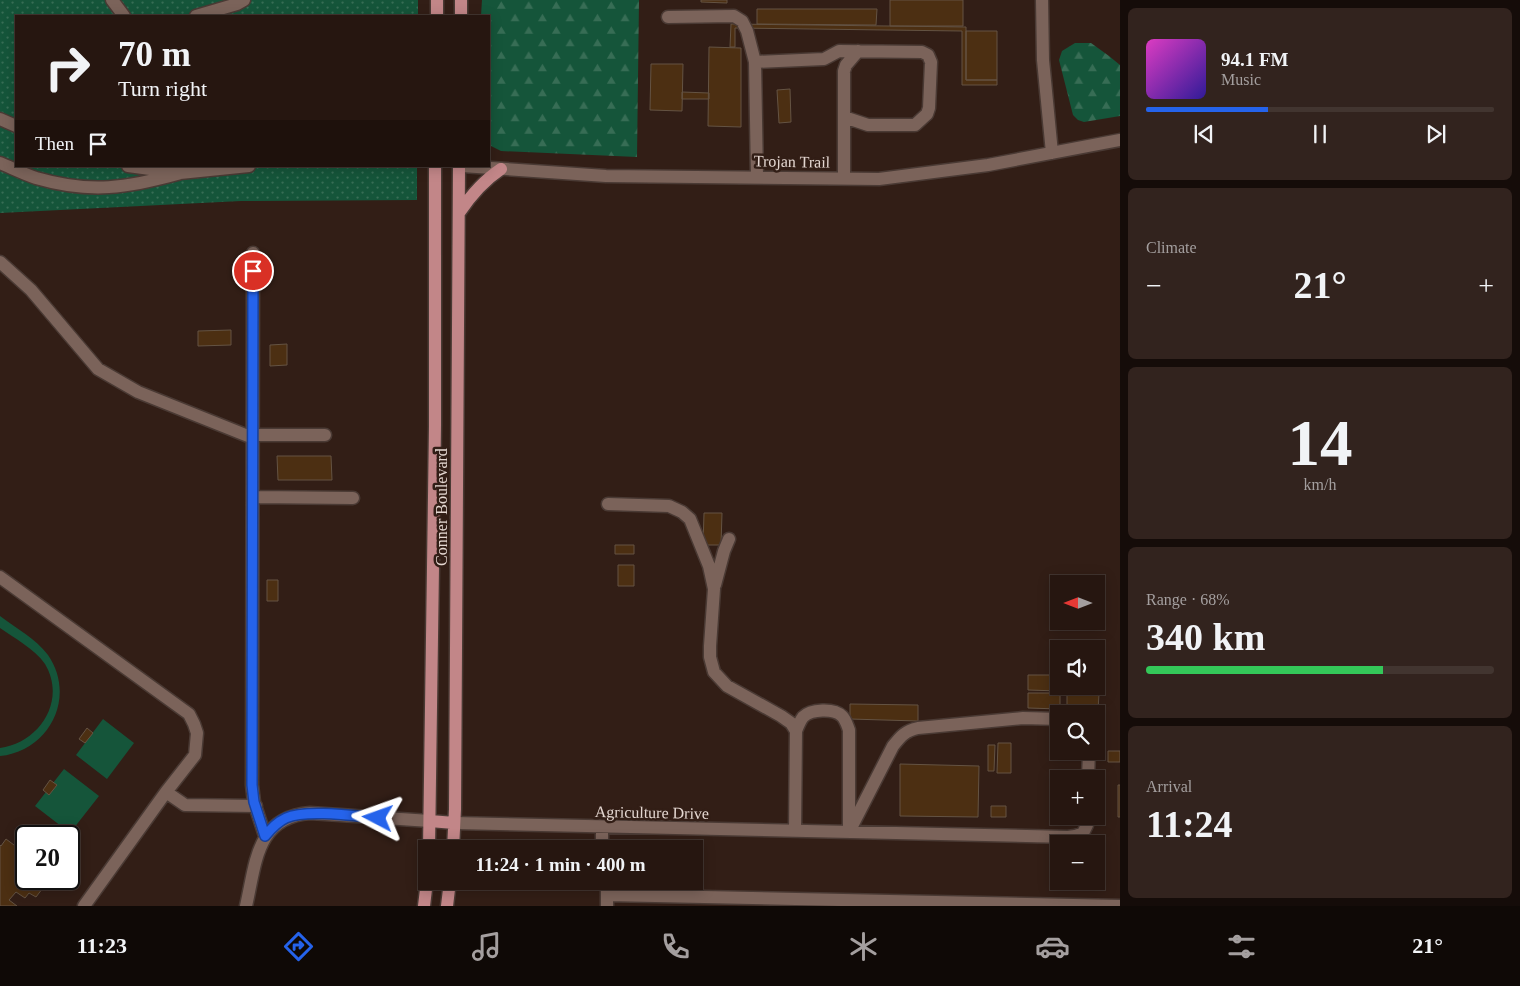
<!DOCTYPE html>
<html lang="en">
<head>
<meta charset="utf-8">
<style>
  :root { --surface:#261610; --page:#32231e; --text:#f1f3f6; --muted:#a49f9f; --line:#423530; --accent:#2563eb }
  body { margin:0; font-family:"Times New Roman",serif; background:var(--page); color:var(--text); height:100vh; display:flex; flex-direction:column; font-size:19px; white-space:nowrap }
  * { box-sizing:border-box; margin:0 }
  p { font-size:16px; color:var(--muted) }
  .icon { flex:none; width:28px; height:28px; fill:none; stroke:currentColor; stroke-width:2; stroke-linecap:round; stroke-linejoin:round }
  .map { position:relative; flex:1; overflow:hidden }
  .panel { display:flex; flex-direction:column; gap:8px; padding:8px; background:#150c09; width:400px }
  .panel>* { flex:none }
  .hud { position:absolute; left:15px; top:15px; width:475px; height:152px; border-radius:0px; box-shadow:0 2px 12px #0003,0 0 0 1px var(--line); background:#261610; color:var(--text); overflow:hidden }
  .needle { width:32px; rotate:270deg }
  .tools { position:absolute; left:1050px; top:575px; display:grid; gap:10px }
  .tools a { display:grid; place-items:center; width:55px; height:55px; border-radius:0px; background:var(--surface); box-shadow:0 2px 12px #0003,0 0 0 1px var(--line); font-size:25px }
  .speed { position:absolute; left:15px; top:825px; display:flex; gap:10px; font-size:25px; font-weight:700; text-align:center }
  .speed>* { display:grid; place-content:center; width:65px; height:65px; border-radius:50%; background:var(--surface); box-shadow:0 2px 12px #0003,0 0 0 1px var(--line); line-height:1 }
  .speed .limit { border:2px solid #111; border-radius:8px; background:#fff; color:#111 }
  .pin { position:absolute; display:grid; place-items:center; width:42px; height:42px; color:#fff; margin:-21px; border:2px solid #fff; border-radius:50%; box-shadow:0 1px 5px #0007 }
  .me { position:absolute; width:55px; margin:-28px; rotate:274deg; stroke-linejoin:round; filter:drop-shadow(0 0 4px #0008) }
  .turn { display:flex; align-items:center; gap:18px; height:105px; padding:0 20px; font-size:22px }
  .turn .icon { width:65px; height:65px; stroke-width:2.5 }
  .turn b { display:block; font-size:35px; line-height:42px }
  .then { display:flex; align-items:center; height:48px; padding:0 20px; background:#0003; gap:10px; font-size:19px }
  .big { font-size:38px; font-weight:800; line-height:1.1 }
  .panel .tile { flex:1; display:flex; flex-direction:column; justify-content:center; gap:8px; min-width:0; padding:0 18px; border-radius:8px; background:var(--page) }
  .panel .dial { align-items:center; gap:0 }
  .dial b { font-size:65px; line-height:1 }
  .song { display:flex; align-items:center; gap:15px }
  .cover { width:60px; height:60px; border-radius:8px; background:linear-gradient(135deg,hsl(310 70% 55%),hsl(250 70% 35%)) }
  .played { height:5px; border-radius:2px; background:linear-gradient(90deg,var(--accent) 35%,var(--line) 35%) }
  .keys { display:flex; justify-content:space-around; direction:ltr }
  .heat { display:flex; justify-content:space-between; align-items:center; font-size:28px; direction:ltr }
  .charge { height:8px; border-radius:4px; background:linear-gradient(90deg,#34c759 68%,var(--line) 0) }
  .trip { position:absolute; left:418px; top:840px; width:285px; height:50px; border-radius:0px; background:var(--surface); box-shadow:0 2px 12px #0003,0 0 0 1px var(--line); font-weight:800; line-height:50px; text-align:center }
  .menu { display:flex; height:80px; justify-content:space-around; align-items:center; background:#0f0906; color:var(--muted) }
  .menu .icon { width:35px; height:35px }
  .menu .active { color:var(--accent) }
  .menu b { font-size:22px; color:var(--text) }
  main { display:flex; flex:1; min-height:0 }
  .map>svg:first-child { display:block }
  .forest { fill:url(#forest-firs) }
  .park { fill:url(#park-dots) }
  .pitch { fill:#15553a }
  .building { fill:#4c2f12; stroke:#645343 }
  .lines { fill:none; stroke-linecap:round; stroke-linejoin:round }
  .minor-casing { stroke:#4a3a34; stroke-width:15 }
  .major-casing { stroke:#4a3a34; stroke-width:15 }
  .minor { stroke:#7b635a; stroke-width:12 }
  .major { stroke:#c28688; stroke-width:12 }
  .route-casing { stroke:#184099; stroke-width:12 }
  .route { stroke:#2563eb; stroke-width:9 }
  .labels { text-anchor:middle; stroke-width:5; stroke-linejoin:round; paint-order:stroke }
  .street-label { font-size:16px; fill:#e4d7d1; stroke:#321e16 }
</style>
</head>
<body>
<main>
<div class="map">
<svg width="1120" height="906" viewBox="0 0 1120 906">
  <defs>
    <pattern id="forest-firs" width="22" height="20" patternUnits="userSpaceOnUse" patternTransform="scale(1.25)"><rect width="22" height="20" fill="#15553a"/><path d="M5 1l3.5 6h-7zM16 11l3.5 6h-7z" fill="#376d55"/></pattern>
    <pattern id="park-dots" width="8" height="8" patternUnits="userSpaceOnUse" patternTransform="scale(1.25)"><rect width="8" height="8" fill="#15553a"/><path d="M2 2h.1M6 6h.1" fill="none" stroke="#376d55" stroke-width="1.8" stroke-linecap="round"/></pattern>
  </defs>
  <rect width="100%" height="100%" fill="#321e16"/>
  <path class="forest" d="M482 0H639L637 157 501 151 489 145V16H481Z
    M1075 43H1091L1109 56 1120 65V116L1084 122 1078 120 1073 115 1059 60 1062 51Z"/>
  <path class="park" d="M0 0H418V16H16V166H417V200L241 201 0 213Z"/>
  <path class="pitch" d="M0 616C16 628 36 639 48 655 77 697 49 751 0 756V748C39 743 67 701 45 664 35 649 14 638 0 628Z
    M103 719 134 743 107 779 76 755Z
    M64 769 99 796 70 833 35 806Z"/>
  <path class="building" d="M701 0H727V3L701 2Z
    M890 0H963V26H890Z
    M757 9H877L876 25 757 24Z
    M731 24 966 27V80H997V85H962V31L735 28V47H730Z
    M966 31H997V80H966Z
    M709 47 741 48V127L708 126Z
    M651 64H683L682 111 650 110Z
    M790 89 791 122 779 123 777 90Z
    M682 92 709 93V99H682Z
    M231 330V345L198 346V331Z
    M287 344V365L270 366V345Z
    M277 456H331L332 480H278Z
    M704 513H722L721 545H703Z
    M615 545H634V554H615Z
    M618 565H634V586H618Z
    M267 580H278V601H267Z
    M1028 675H1059L1060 691 1028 690Z
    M1096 676H1099V692L1067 691V686H1096Z
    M1028 693H1060V709L1028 708Z
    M1067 694H1099L1098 710 1067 709Z
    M850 704 918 705V721L850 719Z
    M87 728 93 733 85 743 79 739Z
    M998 743H1011V773H997Z
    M988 745H995L994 771H988Z
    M1108 751H1120V762H1108Z
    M900 764 979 766 978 817 900 816Z
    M50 780 57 785 49 795 43 790Z
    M1118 785H1120V817H1118Z
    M991 806H1006V817H991Z
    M6 839 26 854V879L49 880 36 897 29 893 25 898 16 892 9 900 17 906H0V845L1 846Z"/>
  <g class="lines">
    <g class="minor-casing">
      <path id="minor" d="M112 0 124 16
        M1042 0 1043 60 1052 153
        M196 16 237 4 244 0
        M668 17 734 16 742 21 747 31 755 62 757 177
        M755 62 824 59 839 51 922 52 928 55 931 62 929 108 927 114 915 125H868L844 117
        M0 119 16 126
        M0 163C12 168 24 174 36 178 91 194 127 188 181 173
        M128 166 180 173 249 166
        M462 166 606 176 879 179 988 165 1120 140
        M844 178V71L846 65 858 51
        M253 253 252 785 254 802 265 836
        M0 262 31 290 98 369 138 392 253 438
        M253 435H325
        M253 497 353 498
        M608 504 669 506 682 512 690 519 709 566 714 589 710 646V657L714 672 727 686 781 716 791 723 796 731
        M0 577 189 714 194 724 197 733 195 755 166 792 84 906
        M715 585 724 551 729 539
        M1088 779 1089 751
        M166 792 185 805 256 806
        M454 823 1068 837 1075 836 1083 833 1087 825 1088 816
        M602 827V849
        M850 830 893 746C901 736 905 731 918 728L1023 718 1059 719
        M795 831 796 731C798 726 800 721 803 717 811 709 834 708 842 716 846 720 847 725 849 730V832
        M606 881 607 886V906
        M607 895 1120 906
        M246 906C256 863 256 817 310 813L430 821"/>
    </g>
    <g class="major-casing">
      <path id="major" d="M437 16V0
        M461 16V0
        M459 213C471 195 483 181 501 169
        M430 821 454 823
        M429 849 435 426V166
        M453 849 455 809 459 166
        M424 906 427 881
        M447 906 450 881"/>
    </g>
    <use href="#minor" class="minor"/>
    <use href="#major" class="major"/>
  </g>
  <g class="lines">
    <g class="route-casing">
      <path id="route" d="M253 271 252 785 254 802 265 836C271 829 277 822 286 818 306 809 355 816 378 818"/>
    </g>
    <use href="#route" class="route"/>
  </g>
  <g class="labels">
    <g class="street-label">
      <text transform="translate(792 161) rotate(1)" y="6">Trojan Trail</text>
      <text transform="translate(441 507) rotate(-90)" y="6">Conner Boulevard</text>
      <text transform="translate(652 812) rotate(1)" y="6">Agriculture Drive</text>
    </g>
  </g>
</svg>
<div class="tools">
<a><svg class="needle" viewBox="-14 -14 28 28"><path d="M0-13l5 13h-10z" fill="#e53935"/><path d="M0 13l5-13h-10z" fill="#a49f9f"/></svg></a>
<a><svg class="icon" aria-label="sound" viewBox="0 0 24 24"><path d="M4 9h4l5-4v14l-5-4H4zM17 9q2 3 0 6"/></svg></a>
<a><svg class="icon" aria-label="search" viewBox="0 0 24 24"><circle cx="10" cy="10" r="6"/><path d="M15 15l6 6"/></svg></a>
<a>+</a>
<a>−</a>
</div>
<div class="speed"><div class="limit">20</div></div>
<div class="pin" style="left:253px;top:271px;background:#d93025"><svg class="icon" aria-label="arrive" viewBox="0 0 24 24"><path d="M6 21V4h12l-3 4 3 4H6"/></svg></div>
<svg class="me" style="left:378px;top:818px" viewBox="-20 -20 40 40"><path d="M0-17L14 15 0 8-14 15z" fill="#2563eb" stroke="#fff" stroke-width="4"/></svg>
<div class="trip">11:24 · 1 min · 400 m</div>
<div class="hud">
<div class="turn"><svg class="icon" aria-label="right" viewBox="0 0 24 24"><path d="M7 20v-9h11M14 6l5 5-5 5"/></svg><div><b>70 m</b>Turn right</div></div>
<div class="then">Then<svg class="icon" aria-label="arrive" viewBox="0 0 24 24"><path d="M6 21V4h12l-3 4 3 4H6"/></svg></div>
</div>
</div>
<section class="panel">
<div class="tile">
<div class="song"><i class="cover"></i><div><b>94.1 FM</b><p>Music</p></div></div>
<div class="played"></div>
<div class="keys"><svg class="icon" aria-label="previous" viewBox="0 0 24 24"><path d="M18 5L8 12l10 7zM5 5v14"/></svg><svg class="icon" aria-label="pause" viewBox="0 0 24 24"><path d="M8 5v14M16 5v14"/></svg><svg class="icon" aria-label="next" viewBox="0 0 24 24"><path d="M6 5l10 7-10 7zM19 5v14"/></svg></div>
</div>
<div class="tile"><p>Climate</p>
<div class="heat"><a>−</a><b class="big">21°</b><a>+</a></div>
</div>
<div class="tile dial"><b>14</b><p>km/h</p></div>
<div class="tile"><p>Range · 68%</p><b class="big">340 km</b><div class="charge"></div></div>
<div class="tile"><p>Arrival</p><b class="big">11:24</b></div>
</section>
</main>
<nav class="menu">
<b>11:23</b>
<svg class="icon active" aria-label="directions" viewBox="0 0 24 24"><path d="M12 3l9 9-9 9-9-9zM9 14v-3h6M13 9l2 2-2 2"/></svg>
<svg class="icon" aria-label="music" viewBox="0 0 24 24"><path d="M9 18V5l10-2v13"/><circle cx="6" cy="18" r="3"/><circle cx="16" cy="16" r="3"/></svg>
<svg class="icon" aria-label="phone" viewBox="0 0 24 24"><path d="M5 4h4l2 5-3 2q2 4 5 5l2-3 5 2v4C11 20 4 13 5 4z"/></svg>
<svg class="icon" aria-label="climate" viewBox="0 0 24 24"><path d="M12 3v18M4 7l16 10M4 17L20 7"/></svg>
<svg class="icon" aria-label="car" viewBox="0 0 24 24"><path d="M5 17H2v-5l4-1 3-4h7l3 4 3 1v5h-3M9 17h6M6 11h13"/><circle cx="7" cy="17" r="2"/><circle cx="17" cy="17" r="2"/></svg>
<svg class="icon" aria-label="filters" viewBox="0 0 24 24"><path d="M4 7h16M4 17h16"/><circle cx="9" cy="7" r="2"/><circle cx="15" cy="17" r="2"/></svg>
<b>21°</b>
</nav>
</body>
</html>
